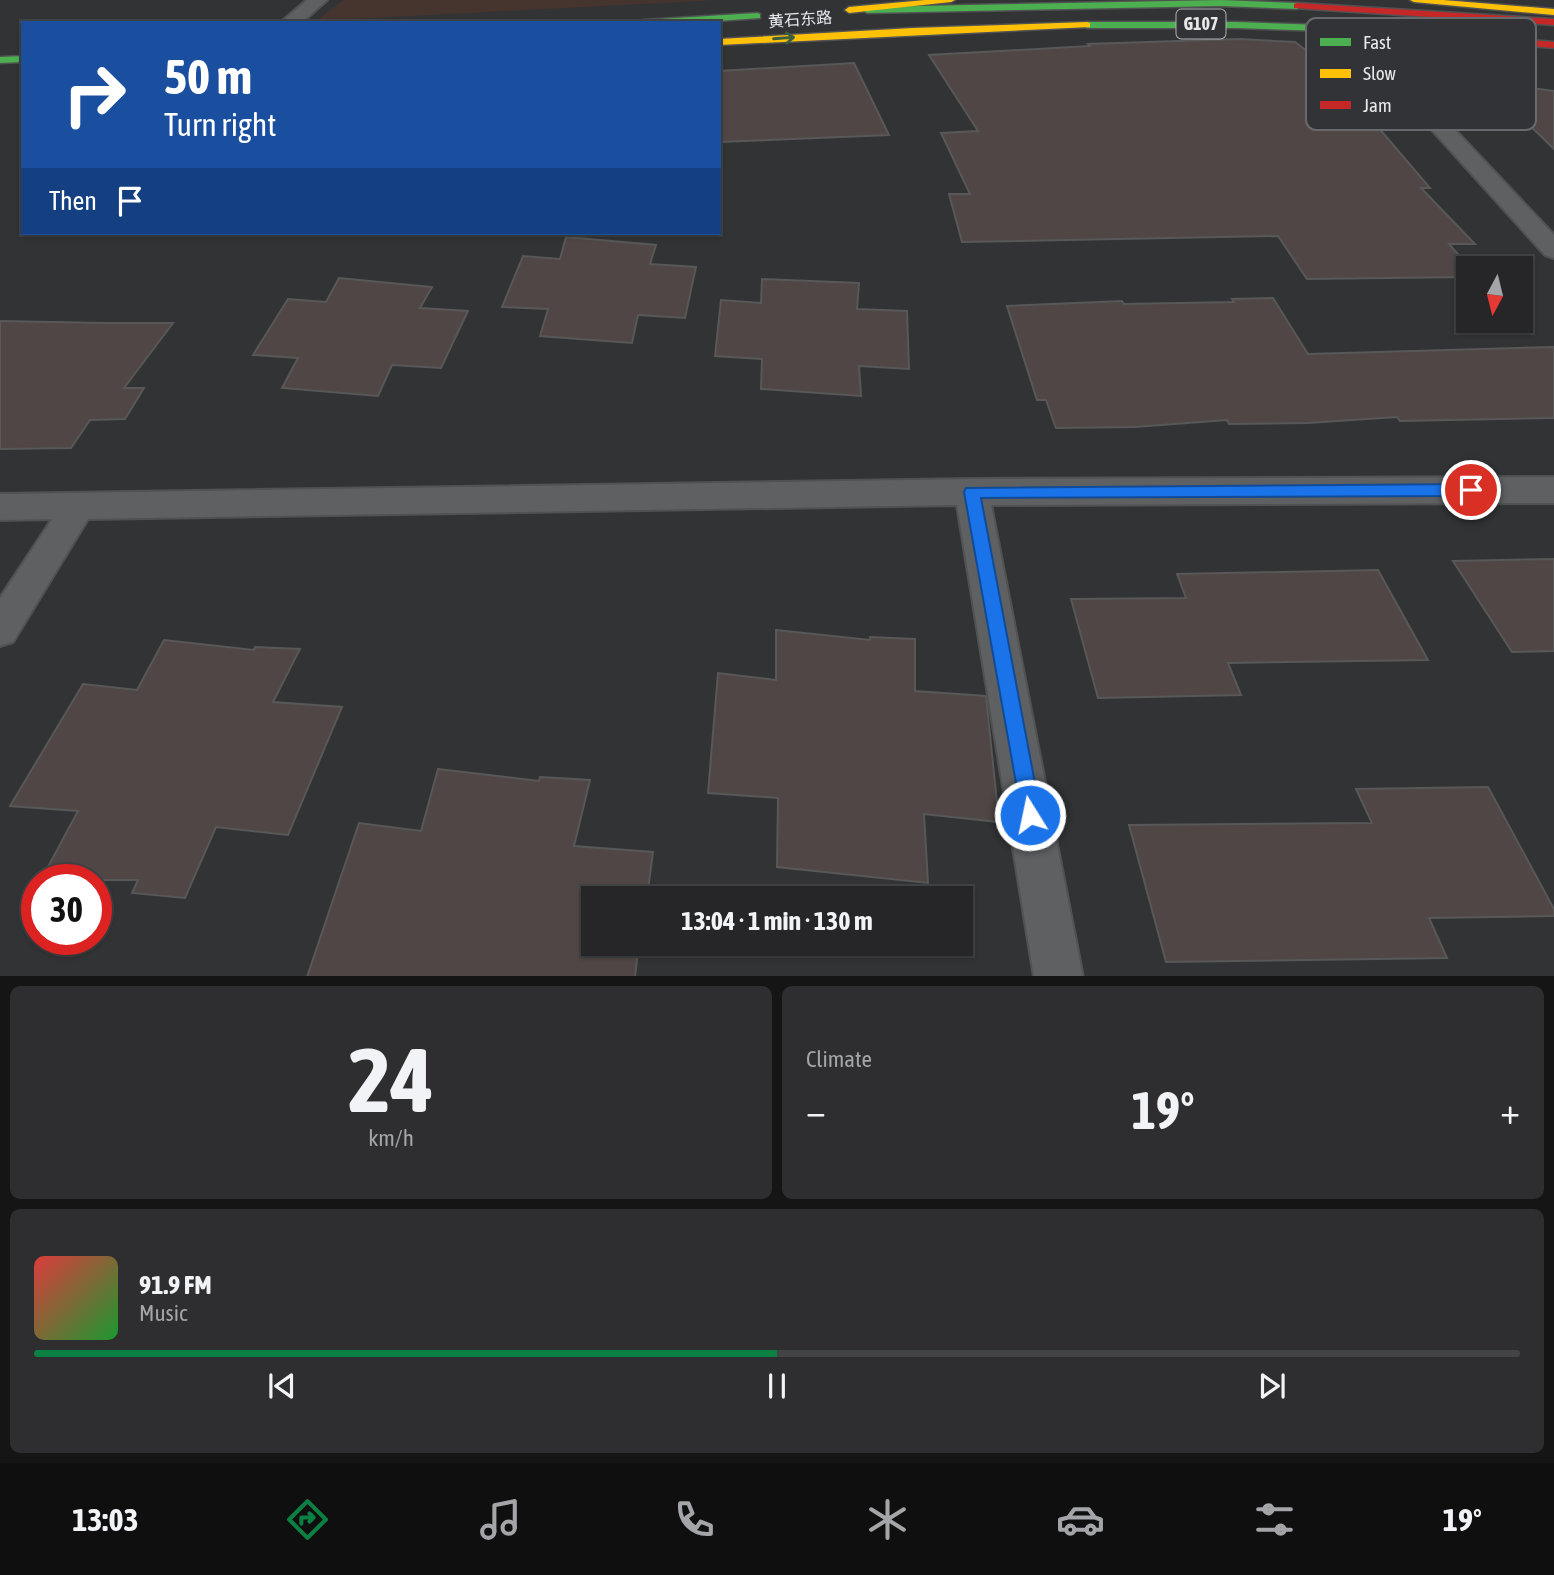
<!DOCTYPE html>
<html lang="en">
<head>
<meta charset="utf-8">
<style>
  :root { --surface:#262628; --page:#2e2e30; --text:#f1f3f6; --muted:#a4a5a8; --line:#424345; --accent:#0b8043 }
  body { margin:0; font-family:"Asap Condensed","Noto Sans SC",sans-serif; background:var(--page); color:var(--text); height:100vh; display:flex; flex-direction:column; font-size:26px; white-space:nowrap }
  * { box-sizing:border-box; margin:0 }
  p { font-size:23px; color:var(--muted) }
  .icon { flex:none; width:38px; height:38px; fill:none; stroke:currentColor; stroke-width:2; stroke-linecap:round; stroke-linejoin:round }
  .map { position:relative; height:976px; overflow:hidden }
  .sheet { display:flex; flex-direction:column; gap:10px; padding:10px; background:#151516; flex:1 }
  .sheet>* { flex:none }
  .hud { position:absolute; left:21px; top:21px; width:700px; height:214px; border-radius:0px; box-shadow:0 2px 5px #0004,0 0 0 2px var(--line); background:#1a4fa0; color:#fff; overflow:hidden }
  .needle { width:46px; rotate:187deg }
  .controls { position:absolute; left:1456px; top:256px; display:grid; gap:14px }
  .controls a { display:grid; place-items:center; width:77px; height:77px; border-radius:0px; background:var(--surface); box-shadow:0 2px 5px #0004,0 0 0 2px var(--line); font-size:35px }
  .speed { position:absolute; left:21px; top:864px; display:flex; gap:14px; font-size:35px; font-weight:700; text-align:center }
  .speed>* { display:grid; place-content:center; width:91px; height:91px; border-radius:50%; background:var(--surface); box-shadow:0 2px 5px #0004,0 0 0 2px var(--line); line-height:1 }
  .speed .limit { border:10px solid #d22; background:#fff; color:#111 }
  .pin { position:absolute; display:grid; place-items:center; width:60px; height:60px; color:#fff; margin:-30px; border:4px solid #fff; border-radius:50%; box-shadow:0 2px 7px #0007 }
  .me { position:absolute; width:77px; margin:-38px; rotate:350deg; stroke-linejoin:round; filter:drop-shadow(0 0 5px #0008) }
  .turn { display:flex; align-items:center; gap:24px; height:147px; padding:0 28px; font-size:32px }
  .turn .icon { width:91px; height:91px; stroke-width:2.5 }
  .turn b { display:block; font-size:49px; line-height:60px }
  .then { display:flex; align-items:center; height:66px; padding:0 28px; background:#0003; gap:14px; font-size:26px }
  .big { font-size:52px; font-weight:700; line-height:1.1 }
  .sheet .tile { flex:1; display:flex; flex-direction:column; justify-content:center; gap:10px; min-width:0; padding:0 24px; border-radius:10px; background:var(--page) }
  .sheet .dial { align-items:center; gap:0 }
  .dial b { font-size:91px; line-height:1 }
  .song { display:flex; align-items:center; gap:21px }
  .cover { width:84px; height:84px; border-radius:10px; background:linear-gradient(135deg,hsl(0 70% 55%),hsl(130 70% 35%)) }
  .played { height:7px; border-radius:4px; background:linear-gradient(90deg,var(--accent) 50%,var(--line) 50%) }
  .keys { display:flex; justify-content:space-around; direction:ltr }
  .heat { display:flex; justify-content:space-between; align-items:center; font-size:38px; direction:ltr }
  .sheet .tiles { flex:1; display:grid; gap:10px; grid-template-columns:1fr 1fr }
  .tile:last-child { grid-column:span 2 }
  .trip { position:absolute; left:581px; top:886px; width:392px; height:70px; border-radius:0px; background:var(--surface); box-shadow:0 2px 5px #0004,0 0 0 2px var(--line); font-weight:700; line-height:70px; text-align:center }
  .dock { display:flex; height:112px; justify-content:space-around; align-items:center; background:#0f0f10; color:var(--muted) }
  .dock .icon { width:49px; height:49px }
  .dock .current { color:var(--accent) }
  .dock b { font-size:32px; color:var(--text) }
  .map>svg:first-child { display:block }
  .education { fill:#45352e }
  .building { fill:#4f4645; stroke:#585858; stroke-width:2 }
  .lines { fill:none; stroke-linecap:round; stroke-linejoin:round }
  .street-casing { stroke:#505152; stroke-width:4 }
  .fast-casing { stroke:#505152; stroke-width:3 }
  .slow-casing { stroke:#505152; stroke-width:3 }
  .jam-casing { stroke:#505152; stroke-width:3 }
  .street { fill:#5f6061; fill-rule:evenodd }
  .fast { fill:#4caf50; fill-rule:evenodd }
  .slow { fill:#ffc107; fill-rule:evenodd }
  .jam { fill:#c62828; fill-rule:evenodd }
  .oneway { stroke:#3a5e3f }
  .route { fill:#1a73e8; stroke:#114b97; stroke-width:2 }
  .labels { text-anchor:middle; stroke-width:6; stroke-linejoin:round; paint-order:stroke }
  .far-street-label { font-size:16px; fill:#e7e8ea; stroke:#313336 }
  .shield { fill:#313336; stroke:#b0b2b4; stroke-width:2 }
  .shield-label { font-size:18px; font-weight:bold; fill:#e7e8ea }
  .key { fill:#313336; stroke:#68696c; stroke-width:2 }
  .key-label { font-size:19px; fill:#e7e8ea }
</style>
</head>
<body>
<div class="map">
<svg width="1554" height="977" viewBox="0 0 1554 977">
  <rect width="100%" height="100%" fill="#323335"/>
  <path class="education" d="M343 0H718L316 21Z"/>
  <path class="building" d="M1239 39 1295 42 1326 66 1430 188H1421L1475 244H1449L1470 268 1468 277 1307 279 1278 236 962 242 949 194H970L941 133 978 131 929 55 1090 46 1088 44Z
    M854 63 889 135 719 142V71Z
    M1485 82 1554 91V149Z
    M566 237 656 245 650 264 696 267 685 318 638 315 632 343 540 336 548 309 502 307 523 256 560 259Z
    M339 278 432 287 420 308 468 311 441 368 392 365 378 396 282 388 298 358 253 355 288 299 326 302Z
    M762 279 859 283 857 309 907 311 909 369 859 366 861 396 761 389 762 359 715 356 721 300 761 303Z
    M1273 298 1308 354 1554 347V418L1400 421 1397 417 1308 423 1229 424 1227 420 1135 427 1056 428 1046 400H1037L1007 306 1122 301 1124 304 1234 302 1232 299Z
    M0 321 104 323H173L124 388H144L125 419 90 420 71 448 0 449Z
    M1554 559V651L1512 652 1453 561Z
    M1378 570 1428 660 1228 663 1241 695 1098 698 1071 599 1186 598 1177 574Z
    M776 630 870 640V637L915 639V691L986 696 999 822 924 814 928 883 777 867 778 798 708 793 718 673 776 680Z
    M164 640 254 650 255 647 300 649 273 702 342 707 288 835 216 827 185 898 132 893 138 880H41L78 811 10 806 83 684 137 690Z
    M438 769 539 781 540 777 590 780 574 846 653 852 647 898H593V943H639L635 977H307L359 823 421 831Z
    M1488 787 1554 909V916L1429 918 1447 958 1166 962 1129 825 1372 823 1356 789Z"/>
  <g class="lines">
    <g class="street-casing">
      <path id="street" d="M307 0H327L301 23H280Z
        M1410 26 1419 32 1396 50 1393 56 1395 66 1554 235V258L1545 255 1376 68 1373 56 1382 42Z
        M1554 477V503L991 505 1083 977H1034L957 505 88 519 13 642 0 646V598L52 519 0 520V494L972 479Z"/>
    </g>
    <g class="fast-casing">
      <path id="fast" d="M1221 0 1297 3 1301 6 1297 9 1221 6 867 13 863 10 867 7Z
        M757 13 760 14V18L689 23H639L643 20Z
        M1237 22 1354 26 1358 29 1354 32 1237 28H1087L1083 25 1087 22Z
        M23 56V62L0 63V57Z"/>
    </g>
    <g class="slow-casing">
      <path id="slow" d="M925 0H955L951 2 849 13 845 10 849 7Z
        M1410 0H1443L1554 9V15L1414 2Z
        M1087 22 1090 23V27L719 45V39L913 28Z"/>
    </g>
    <g class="jam-casing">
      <path id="jam" d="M1297 3 1554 19V25L1294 8V4Z
        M1354 26 1554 42V48L1351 31V27Z"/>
    </g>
    <use href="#street" class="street"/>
    <use href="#fast" class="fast"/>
    <use href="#slow" class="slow"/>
    <use href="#jam" class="jam"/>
  </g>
  <defs><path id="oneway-shaft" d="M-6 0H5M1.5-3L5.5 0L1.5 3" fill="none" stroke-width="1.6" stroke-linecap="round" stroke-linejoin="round" transform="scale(1.75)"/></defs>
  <use class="oneway" href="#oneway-shaft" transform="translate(784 38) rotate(-4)"/>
  <path class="route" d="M1471 484 1479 490 1471 496 981 498 1041 815 1037 822 1030 825 1023 822 964 492 966 488Z"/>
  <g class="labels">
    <g class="far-street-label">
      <text transform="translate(800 19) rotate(-4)" y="6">黄石东路</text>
    </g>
    <rect class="shield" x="1176.5" y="9.5" width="49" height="29" rx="5"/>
    <g class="shield-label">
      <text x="1201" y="30">G107</text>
    </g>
  </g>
  <rect x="1306" y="18" width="230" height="112" rx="10" class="key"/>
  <rect x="1320" y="38" width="31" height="8" fill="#4caf50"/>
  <rect x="1320" y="69" width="31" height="9" fill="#ffc107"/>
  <rect x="1320" y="101" width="31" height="8" fill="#c62828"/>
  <g class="key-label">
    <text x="1363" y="49">Fast</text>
    <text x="1363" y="80">Slow</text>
    <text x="1363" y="112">Jam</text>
  </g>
</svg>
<div class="controls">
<a><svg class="needle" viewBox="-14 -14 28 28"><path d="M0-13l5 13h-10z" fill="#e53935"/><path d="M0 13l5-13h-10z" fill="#a4a5a8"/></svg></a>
</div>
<div class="speed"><div class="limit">30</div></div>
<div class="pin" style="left:1471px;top:490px;background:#d93025"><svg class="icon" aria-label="arrive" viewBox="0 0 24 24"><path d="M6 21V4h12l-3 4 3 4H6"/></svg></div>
<svg class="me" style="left:1030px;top:815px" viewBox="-20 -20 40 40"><circle r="17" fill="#1a73e8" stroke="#fff" stroke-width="3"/><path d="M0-11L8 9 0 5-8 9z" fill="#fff"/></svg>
<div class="trip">13:04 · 1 min · 130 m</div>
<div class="hud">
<div class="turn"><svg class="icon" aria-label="right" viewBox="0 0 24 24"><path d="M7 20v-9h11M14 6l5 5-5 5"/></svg><div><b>50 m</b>Turn right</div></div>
<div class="then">Then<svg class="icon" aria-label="arrive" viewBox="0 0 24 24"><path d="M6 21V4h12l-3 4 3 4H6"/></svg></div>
</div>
</div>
<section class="sheet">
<div class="tiles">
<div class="tile dial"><b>24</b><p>km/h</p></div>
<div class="tile"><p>Climate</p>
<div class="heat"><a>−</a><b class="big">19°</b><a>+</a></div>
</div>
<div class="tile">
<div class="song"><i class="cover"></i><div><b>91.9 FM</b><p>Music</p></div></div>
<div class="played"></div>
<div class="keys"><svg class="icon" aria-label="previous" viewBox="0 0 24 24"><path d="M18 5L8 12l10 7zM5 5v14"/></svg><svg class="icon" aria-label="pause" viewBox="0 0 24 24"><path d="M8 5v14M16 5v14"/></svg><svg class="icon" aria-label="next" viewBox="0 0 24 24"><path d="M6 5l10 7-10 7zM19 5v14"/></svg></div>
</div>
</div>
</section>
<nav class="dock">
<b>13:03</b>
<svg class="icon current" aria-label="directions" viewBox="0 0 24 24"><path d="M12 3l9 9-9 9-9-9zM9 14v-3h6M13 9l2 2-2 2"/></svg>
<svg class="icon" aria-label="music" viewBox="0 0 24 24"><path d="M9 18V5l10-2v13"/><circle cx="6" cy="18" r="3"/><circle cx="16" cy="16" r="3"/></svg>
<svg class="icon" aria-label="phone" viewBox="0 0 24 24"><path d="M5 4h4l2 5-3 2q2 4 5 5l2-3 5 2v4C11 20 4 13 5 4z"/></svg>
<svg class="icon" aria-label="climate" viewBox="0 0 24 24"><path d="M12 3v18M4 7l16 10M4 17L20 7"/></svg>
<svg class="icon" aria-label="car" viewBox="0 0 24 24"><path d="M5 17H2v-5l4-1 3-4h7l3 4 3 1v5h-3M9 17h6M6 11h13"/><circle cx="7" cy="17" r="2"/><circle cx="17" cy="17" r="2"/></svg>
<svg class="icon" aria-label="filters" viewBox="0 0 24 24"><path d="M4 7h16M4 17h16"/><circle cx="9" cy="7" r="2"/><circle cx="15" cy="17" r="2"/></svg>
<b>19°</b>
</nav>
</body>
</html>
